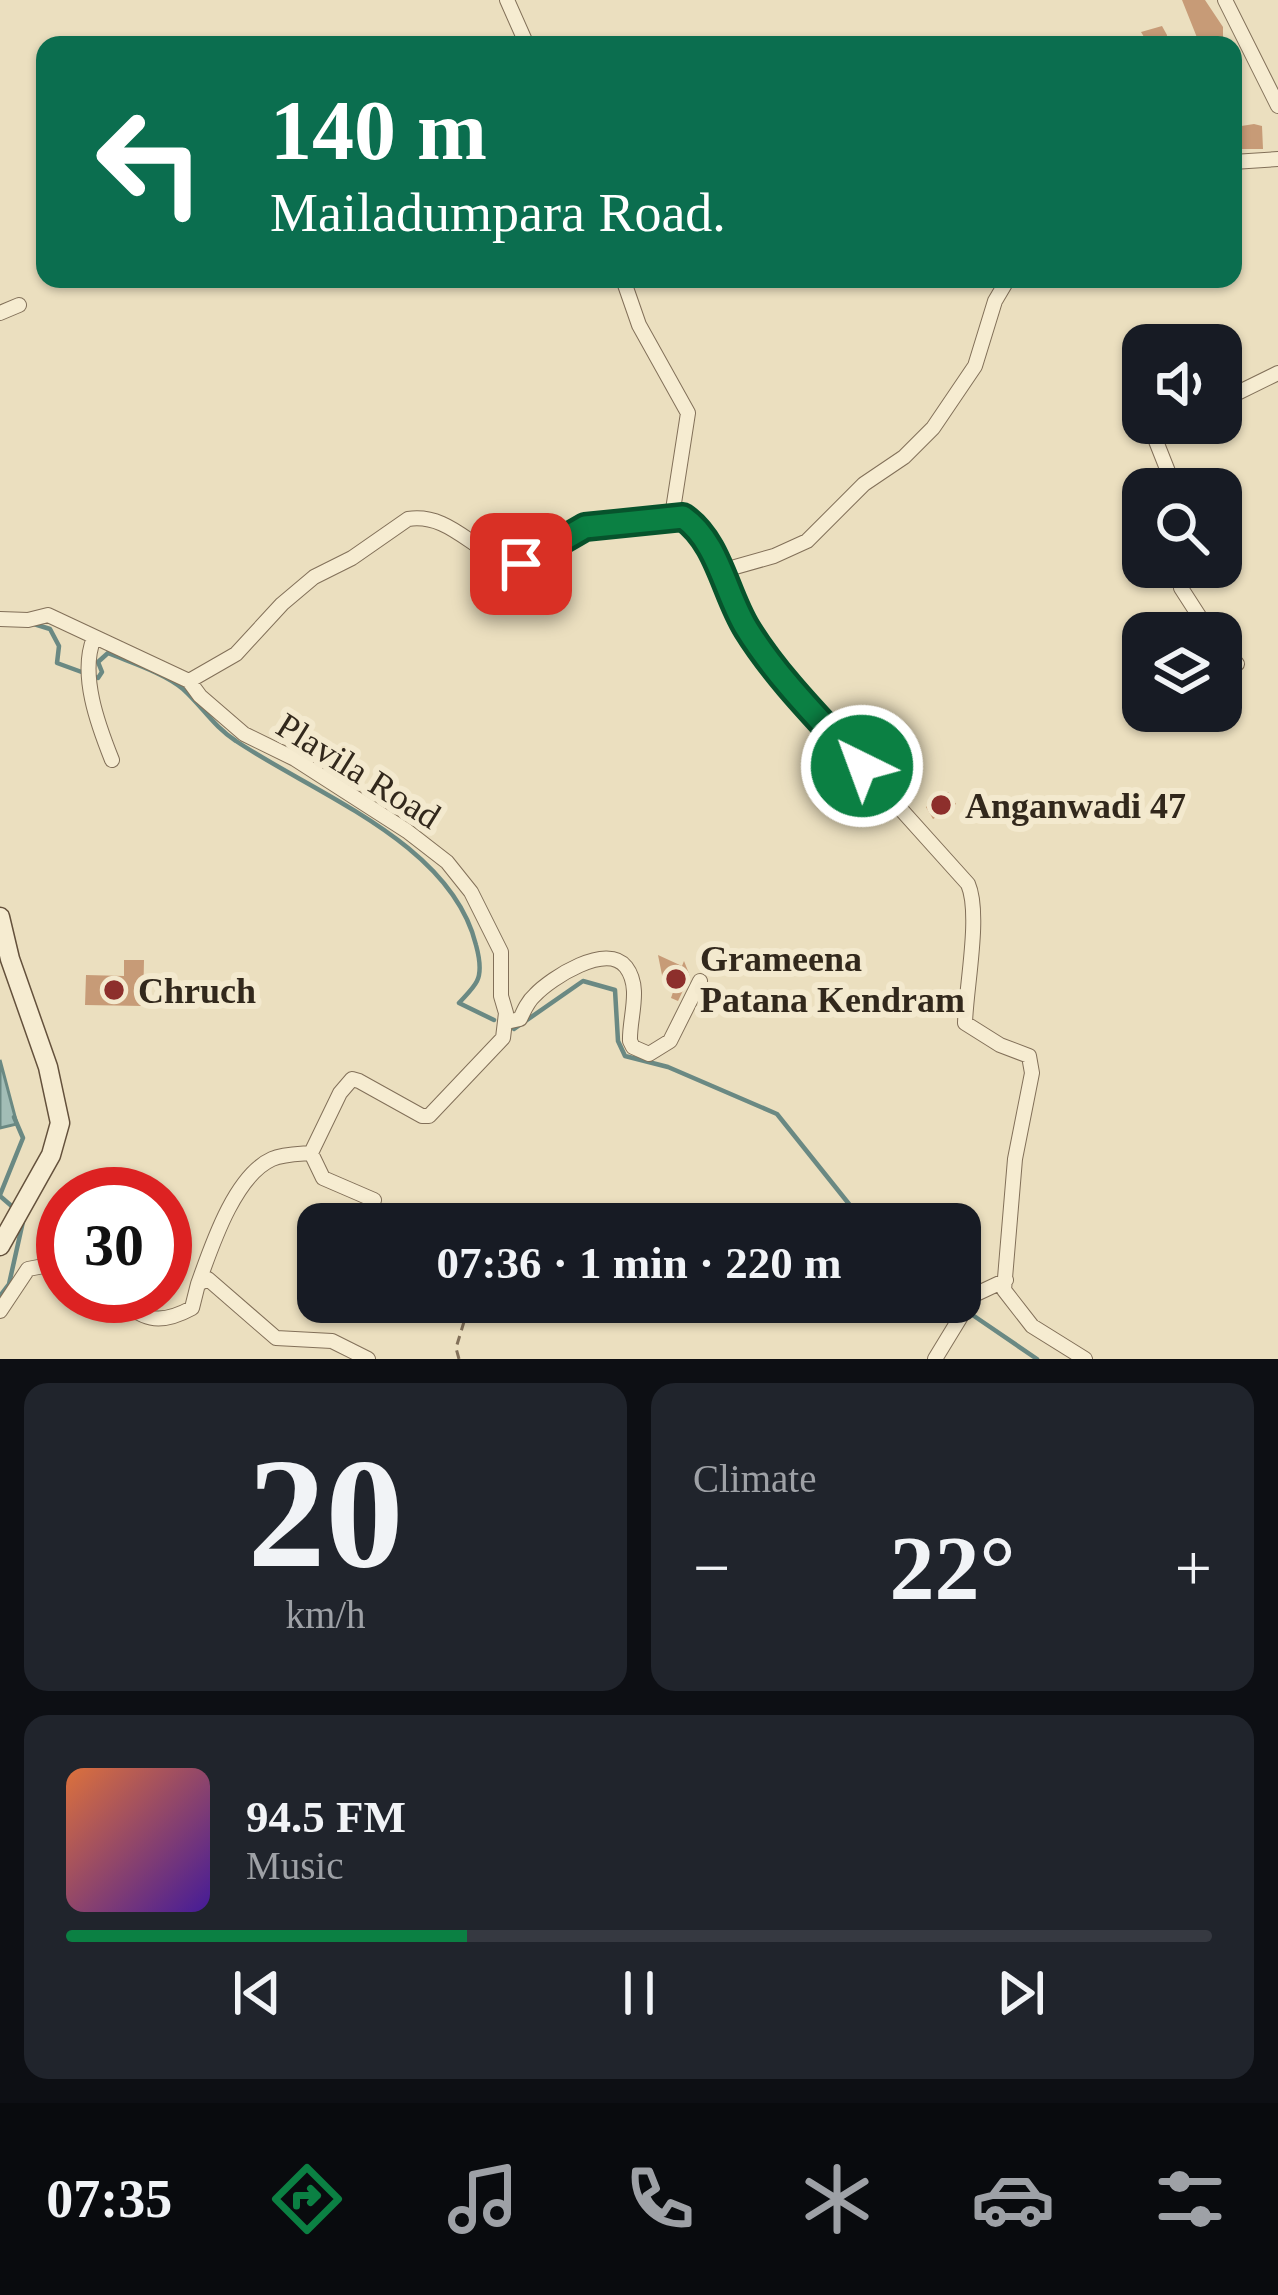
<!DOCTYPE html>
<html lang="en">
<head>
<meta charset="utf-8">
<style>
  :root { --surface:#171b24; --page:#20242c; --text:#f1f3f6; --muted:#9ea1a6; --line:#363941; --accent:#0b8043 }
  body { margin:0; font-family:"Times New Roman",serif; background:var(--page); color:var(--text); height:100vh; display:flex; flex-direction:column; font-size:45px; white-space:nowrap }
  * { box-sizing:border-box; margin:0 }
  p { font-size:39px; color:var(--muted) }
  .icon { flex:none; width:66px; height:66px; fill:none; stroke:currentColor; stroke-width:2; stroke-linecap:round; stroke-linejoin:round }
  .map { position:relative; height:1359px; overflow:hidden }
  .sheet { display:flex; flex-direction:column; gap:24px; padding:24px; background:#0d0f14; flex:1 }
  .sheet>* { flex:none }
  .banner { position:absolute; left:36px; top:36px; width:1206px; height:252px; border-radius:24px; box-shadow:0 3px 9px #0004; background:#0b6e4f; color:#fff; overflow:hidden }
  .fabs { position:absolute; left:1122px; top:324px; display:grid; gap:24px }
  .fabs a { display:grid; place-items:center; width:120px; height:120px; border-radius:24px; background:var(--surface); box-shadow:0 3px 9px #0004; font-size:60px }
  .speed { position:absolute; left:36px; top:1167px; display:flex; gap:24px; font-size:60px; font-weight:700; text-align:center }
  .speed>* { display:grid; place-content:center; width:156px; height:156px; border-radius:50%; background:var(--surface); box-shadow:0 3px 9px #0004; line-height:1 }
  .speed .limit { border:18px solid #d22; background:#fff; color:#111 }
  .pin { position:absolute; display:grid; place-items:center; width:102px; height:102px; color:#fff; margin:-51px; border-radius:24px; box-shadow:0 6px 18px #0006 }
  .me { position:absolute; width:132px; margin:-66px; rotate:318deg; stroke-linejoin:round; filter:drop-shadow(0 0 9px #0008) }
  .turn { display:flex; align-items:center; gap:42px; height:252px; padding:0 36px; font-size:54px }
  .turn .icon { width:156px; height:156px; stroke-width:2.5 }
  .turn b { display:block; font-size:84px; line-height:102px }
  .big { font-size:90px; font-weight:800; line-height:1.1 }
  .sheet .card { flex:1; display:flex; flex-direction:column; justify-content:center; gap:18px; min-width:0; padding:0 42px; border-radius:24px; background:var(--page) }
  .sheet .dial { align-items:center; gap:0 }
  .dial b { font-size:156px; line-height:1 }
  .song { display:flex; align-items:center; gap:36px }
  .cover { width:144px; height:144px; border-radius:18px; background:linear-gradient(135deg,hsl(20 70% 55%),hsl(260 70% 35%)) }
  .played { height:12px; border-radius:6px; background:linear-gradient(90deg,var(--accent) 35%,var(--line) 35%) }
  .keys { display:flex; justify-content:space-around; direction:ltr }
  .heat { display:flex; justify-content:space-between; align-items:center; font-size:66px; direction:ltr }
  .sheet .tiles { flex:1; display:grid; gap:24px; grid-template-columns:1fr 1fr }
  .card:last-child { grid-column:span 2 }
  .trip { position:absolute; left:297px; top:1203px; width:684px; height:120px; border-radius:24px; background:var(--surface); box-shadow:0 3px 9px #0004; font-weight:800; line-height:120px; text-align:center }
  .tab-bar { display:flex; height:192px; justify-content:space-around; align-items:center; background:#090b0e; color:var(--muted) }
  .tab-bar .icon { width:84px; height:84px }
  .tab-bar .selected { color:var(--accent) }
  .tab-bar b { font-size:54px; color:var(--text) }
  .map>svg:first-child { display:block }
  .water { fill:#a2bdb6; stroke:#6a8983; stroke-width:3 }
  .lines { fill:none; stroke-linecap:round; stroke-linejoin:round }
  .stream { stroke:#6a8983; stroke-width:4.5 }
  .building { fill:#c79b77 }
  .street-casing { stroke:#827059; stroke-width:16 }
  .secondary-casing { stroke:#64513c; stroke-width:21 }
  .path { stroke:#827059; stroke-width:3; stroke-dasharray:9 6; stroke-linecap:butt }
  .street { stroke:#f6ecd1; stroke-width:14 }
  .secondary { stroke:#f6ecd1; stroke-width:18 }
  .route-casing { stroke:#07532c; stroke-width:30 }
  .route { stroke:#0b8043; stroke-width:21 }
  .poi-dot { fill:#8d2f2c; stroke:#f3e9ce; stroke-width:4.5 }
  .labels { text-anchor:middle; stroke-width:12; stroke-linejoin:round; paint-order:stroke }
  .street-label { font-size:36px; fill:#32281c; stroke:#f3e9ce }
  .poi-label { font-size:36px; font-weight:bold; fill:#32281c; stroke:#f3e9ce; text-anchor:start }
</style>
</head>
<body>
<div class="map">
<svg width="1278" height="1359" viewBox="0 0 1278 1359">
  <rect width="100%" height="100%" fill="#ebdfbf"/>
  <path class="water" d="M0 1060 17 1124 0 1128Z"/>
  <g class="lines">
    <path class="stream" d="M34 624 50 629 59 646 57 663 98 678 102 672 98 662 108 653C132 663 164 673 183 689 202 706 214 727 236 741 315 794 451 843 476 945 479 956 482 971 477 981 473 989 465 996 459 1003L494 1020
      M514 1029 583 981 615 990 618 1041 625 1056 668 1067 777 1114 865 1224
      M0 1195 23 1138 14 1117
      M0 1196 15 1209
      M0 1296 9 1284 24 1217
      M974 1316 1037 1359"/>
  </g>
  <path class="building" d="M1182 0H1205L1223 27V44L1200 45Z
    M1162 26 1167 35 1166 45H1149L1141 32Z
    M1254 124 1262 126 1263 149H1241L1235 127Z
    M948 792 956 804 933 819 926 807Z
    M658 955 682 966 684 961 690 976 678 1001 671 998 676 983 664 985Z
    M124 960H144L143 1006 85 1005 86 975 124 976Z"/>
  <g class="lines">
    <g class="street-casing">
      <path id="street" d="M507 0 527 45
        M1225 0 1278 106
        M1233 162 1278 159
        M623 279 639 325 688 413 672 516
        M0 313 19 305
        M1221 401 1278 373
        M1174 423 1152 431 1175 489
        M1186 567 1181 588 1210 633
        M721 571 774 556 807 541 864 484 904 457 933 428 975 366 995 301 1008 279
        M0 619 28 620 48 615 189 681 200 696 244 734 295 759 407 831 447 862 471 892 501 952V996L506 1013 503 1038 429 1116H422L359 1081 352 1079 340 1093 311 1153 323 1178 374 1200
        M94 638C79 674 98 725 112 760
        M1221 645 1237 664
        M189 681 236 654 282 604 314 577 352 558 408 519C454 512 477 560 521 564 541 557 552 542 571 533 595 521 649 520 678 515L697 528 727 582 746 628 791 687 968 884C981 914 966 987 965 1023L1000 1045 1029 1056 1032 1073 1015 1159 1004 1290 1032 1326 1085 1359
        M506 1022 520 1019C524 1010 528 1001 535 995 551 978 607 942 626 967 642 988 629 1018 630 1041L633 1047 649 1054 670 1041 700 981
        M198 1284C211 1248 234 1176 272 1159 283 1154 299 1154 311 1153
        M114 1296C144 1319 157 1327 192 1308L198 1284 208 1279 276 1338 332 1341 368 1359
        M0 1311 28 1269 49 1265 63 1269
        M935 1359 974 1295 1006 1280"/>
    </g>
    <g class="secondary-casing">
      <path id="secondary" d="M0 917 10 959 48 1067 60 1123 51 1155 0 1246"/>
    </g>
    <path class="path" d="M383 1211 397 1224
      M459 1359 456 1348 470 1302"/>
    <use href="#street" class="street"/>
    <use href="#secondary" class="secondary"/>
  </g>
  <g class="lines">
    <g class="route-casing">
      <path id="route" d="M521 564 585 527 683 517C719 542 725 594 747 629 778 679 823 723 862 766"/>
    </g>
    <use href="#route" class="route"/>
  </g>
  <g class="poi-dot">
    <circle cx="941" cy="805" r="12"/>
    <circle cx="676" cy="979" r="12"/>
    <circle cx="114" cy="990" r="12"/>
  </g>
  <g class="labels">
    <g class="street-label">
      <text transform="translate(359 770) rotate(32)" y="13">Plavila Road</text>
    </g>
    <g class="poi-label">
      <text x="965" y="818">Anganwadi 47</text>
      <text x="700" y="971">Grameena<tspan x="700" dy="41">Patana Kendram</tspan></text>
      <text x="138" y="1003">Chruch</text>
    </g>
  </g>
</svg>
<div class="fabs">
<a><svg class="icon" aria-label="sound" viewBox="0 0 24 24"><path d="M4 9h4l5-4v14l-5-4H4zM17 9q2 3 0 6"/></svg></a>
<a><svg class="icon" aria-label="search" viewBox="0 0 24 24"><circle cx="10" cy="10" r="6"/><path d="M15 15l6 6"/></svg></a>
<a><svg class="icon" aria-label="layers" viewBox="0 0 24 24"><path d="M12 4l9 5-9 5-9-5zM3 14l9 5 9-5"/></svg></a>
</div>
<div class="speed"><div class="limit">30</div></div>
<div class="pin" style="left:521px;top:564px;background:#d93025"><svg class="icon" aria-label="arrive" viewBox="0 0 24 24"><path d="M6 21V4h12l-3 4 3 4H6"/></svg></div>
<svg class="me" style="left:862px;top:766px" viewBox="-20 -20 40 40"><circle r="17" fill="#0b8043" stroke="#fff" stroke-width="3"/><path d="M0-11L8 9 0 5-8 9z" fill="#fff"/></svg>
<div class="trip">07:36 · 1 min · 220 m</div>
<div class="banner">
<div class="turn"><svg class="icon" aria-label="left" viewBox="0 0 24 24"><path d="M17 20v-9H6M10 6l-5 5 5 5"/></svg><div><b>140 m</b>Mailadumpara Road.</div></div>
</div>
</div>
<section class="sheet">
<div class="tiles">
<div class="card dial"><b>20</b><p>km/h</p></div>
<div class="card"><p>Climate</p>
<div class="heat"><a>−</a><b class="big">22°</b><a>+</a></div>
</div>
<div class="card">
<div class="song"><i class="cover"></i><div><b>94.5 FM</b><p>Music</p></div></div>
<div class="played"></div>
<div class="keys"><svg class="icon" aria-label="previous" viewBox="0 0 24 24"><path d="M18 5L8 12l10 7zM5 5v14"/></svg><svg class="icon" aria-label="pause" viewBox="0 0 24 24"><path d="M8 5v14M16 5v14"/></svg><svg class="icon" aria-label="next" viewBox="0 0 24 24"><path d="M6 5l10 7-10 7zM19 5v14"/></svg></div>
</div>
</div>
</section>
<nav class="tab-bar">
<b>07:35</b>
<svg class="icon selected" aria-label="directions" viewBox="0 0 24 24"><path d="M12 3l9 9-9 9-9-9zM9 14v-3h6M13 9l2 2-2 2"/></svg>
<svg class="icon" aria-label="music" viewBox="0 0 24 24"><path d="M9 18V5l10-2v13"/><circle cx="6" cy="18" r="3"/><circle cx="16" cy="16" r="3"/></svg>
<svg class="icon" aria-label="phone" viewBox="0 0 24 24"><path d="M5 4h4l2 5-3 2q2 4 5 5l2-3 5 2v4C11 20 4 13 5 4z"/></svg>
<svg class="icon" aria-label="climate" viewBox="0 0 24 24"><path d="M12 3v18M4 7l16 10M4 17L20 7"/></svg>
<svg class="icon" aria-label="car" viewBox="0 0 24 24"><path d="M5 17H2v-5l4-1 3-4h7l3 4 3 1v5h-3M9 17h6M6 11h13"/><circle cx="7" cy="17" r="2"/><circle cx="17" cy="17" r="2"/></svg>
<svg class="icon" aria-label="filters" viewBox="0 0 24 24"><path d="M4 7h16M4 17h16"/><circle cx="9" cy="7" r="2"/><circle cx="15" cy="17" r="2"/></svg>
</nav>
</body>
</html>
